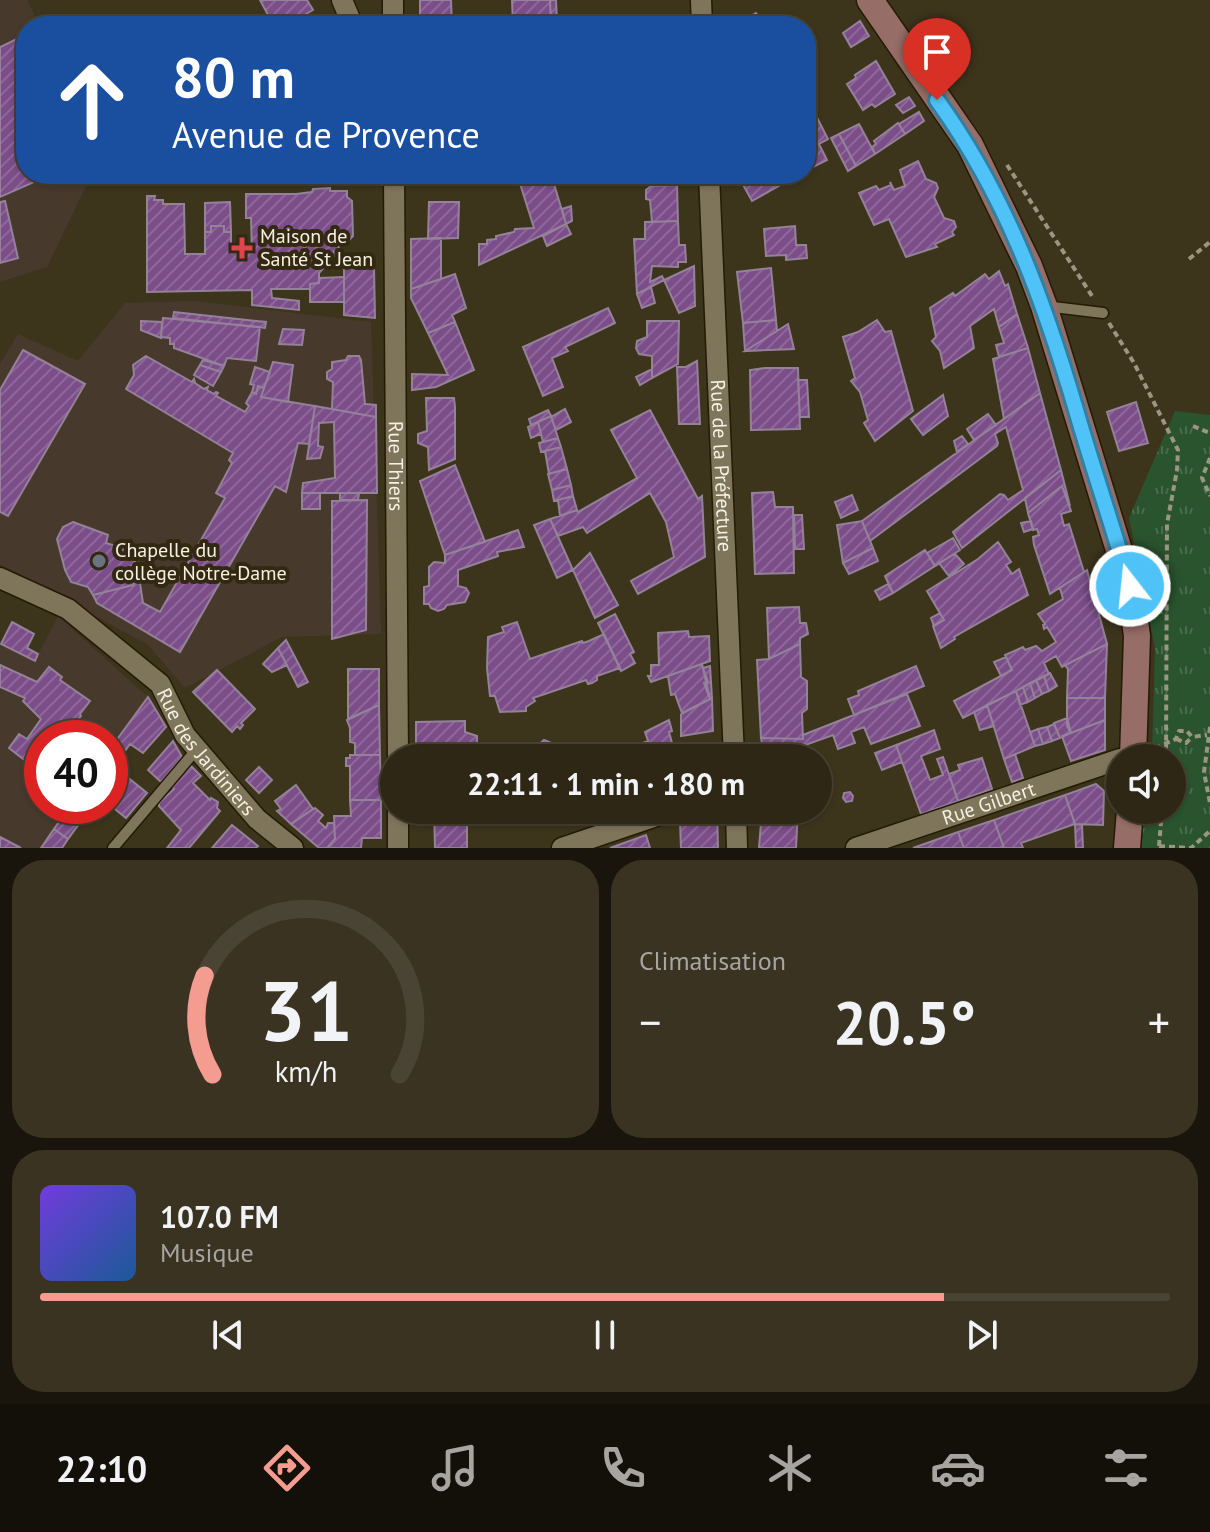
<!DOCTYPE html>
<html lang="fr">
<head>
<meta charset="utf-8">
<style>
  :root { --surface:#2e2715; --page:#3a3322; --text:#f1f3f6; --muted:#a7a5a0; --line:#494434; --accent:#f59c91 }
  body { margin:0; font-family:"PT Sans",sans-serif; background:var(--page); color:var(--text); height:100vh; display:flex; flex-direction:column; font-size:30px; white-space:nowrap }
  * { box-sizing:border-box; margin:0 }
  p { font-size:26px; color:var(--muted) }
  .icon { flex:none; width:44px; height:44px; fill:none; stroke:currentColor; stroke-width:2; stroke-linecap:round; stroke-linejoin:round }
  .map { position:relative; height:848px; overflow:hidden }
  .sheet { display:flex; flex-direction:column; gap:12px; padding:12px; background:#19150c; flex:1 }
  .sheet>* { flex:none }
  .top-card { position:absolute; left:16px; top:16px; width:800px; height:168px; border-radius:32px; box-shadow:0 2px 6px #0004,0 0 0 2px var(--line); background:#1a4fa0; color:#fff; overflow:hidden }
  .fabs { position:absolute; left:1106px; top:744px; display:grid; gap:16px }
  .fabs a { display:grid; place-items:center; width:80px; height:80px; border-radius:50%; background:var(--surface); box-shadow:0 2px 6px #0004,0 0 0 2px var(--line); font-size:40px }
  .speed { position:absolute; left:24px; top:720px; display:flex; gap:16px; font-size:40px; font-weight:700; text-align:center }
  .speed>* { display:grid; place-content:center; width:104px; height:104px; border-radius:50%; background:var(--surface); box-shadow:0 2px 6px #0004,0 0 0 2px var(--line); line-height:1 }
  .speed .limit { border:12px solid #d22; background:#fff; color:#111 }
  .pin { position:absolute; display:grid; place-items:center; width:68px; height:68px; color:#fff; margin:-82px -34px; border-radius:50% 50% 50% 0; rotate:-45deg; box-shadow:0 0 8px #0007 }
  .pin .icon { rotate:45deg }
  .me { position:absolute; width:88px; margin:-44px; rotate:344deg; stroke-linejoin:round; filter:drop-shadow(0 0 6px #0008) }
  .turn { display:flex; align-items:center; gap:28px; height:168px; padding:0 24px; font-size:36px }
  .turn .icon { width:104px; height:104px; stroke-width:2.5 }
  .turn b { display:block; font-size:56px; line-height:68px }
  .big { font-size:60px; font-weight:700; line-height:1.1 }
  .sheet .card { flex:1; display:flex; flex-direction:column; justify-content:center; gap:12px; min-width:0; padding:0 28px; border-radius:32px; background:var(--page) }
  .sheet .dial { align-items:center; gap:0 }
  .dial svg { height:208px; overflow:visible; fill:none; stroke:var(--line); stroke-width:7; stroke-linecap:round; text-anchor:middle }
  .dial text { fill:var(--text); stroke:none }
  .song { display:flex; align-items:center; gap:24px }
  .cover { width:96px; height:96px; border-radius:12px; background:linear-gradient(135deg,hsl(260 70% 55%),hsl(210 70% 35%)) }
  .played { height:8px; border-radius:4px; background:linear-gradient(90deg,var(--accent) 80%,var(--line) 80%) }
  .keys { display:flex; justify-content:space-around; direction:ltr }
  .heat { display:flex; justify-content:space-between; align-items:center; font-size:44px; direction:ltr }
  .sheet .tiles { flex:1; display:grid; gap:12px; grid-template-columns:1fr 1fr }
  .card:last-child { grid-column:span 2 }
  .trip { position:absolute; left:380px; top:744px; width:452px; height:80px; border-radius:40px; background:var(--surface); box-shadow:0 2px 6px #0004,0 0 0 2px var(--line); font-weight:700; line-height:80px; text-align:center }
  .menu { display:flex; height:128px; justify-content:space-around; align-items:center; background:#121008; color:var(--muted) }
  .menu .icon { width:56px; height:56px }
  .menu .selected { color:var(--accent) }
  .menu b { font-size:36px; color:var(--text) }
  .map>svg:first-child { display:block }
  .education { fill:#48392d }
  .grass { fill:url(#grass-tufts) }
  .building { fill:url(#building-hatch); stroke:#948299; stroke-width:2 }
  .lines { fill:none; stroke-linecap:round; stroke-linejoin:round }
  .lane-casing { stroke:#241b04; stroke-width:13 }
  .street-casing { stroke:#241b04; stroke-width:23 }
  .secondary-casing { stroke:#241b04; stroke-width:29 }
  .path { stroke:#9c9582; stroke-width:4; stroke-dasharray:6 4; stroke-linecap:butt }
  .lane { stroke:#7f755b; stroke-width:10 }
  .street { stroke:#7f755b; stroke-width:20 }
  .secondary { stroke:#966d67; stroke-width:26 }
  .route-casing { stroke:#337fa1; stroke-width:20 }
  .route { stroke:#4fc3f7; stroke-width:14 }
  .health-dot { fill:#e0444e; stroke:#332912; stroke-width:3 }
  .worship-dot { fill:#6b7280; stroke:#332912; stroke-width:3 }
  .labels { text-anchor:middle; stroke-width:8; stroke-linejoin:round; paint-order:stroke }
  .poi-label { font-size:20px; fill:#f7f1e3; stroke:#332912; text-anchor:start }
  .street-label { font-size:20px; fill:#f7f1e3; stroke:#332912 }
</style>
</head>
<body>
<div class="map">
<svg width="1210" height="848" viewBox="0 0 1210 848">
  <defs>
    <pattern id="grass-tufts" width="24" height="20" patternUnits="userSpaceOnUse" patternTransform="scale(2)"><rect width="24" height="20" fill="#29542e"/><path d="M3 7l-1-3M5 7V3M7 7l1-3M15 17l-1-3M17 17v-4M19 17l1-3" fill="none" stroke="#496d4c"/></pattern>
    <pattern id="building-hatch" width="6" height="6" patternUnits="userSpaceOnUse" patternTransform="scale(2)"><rect width="6" height="6" fill="#7b4d89"/><path d="M-1 1l2-2M0 6l6-6M5 7l2-2" fill="none" stroke="#8e679a"/></pattern>
  </defs>
  <rect width="100%" height="100%" fill="#3d341c"/>
  <path class="education" d="M0 0H28L38 26H26V174H92L47 267 0 282Z
    M195 301 371 322 381 634 282 637 185 688 148 645 0 564V364L18 334 78 361 125 303Z
    M58 616 148 697 110 749V738H42V806H70L41 848H0V644L35 660Z"/>
  <path class="grass" d="M1175 411 1210 415V848H1141L1145 810H1172V758H1152L1155 648 1129 518Z"/>
  <path class="building" d="M260 0H307L313 10 285 26H274Z
    M420 0H451L452 26H420Z
    M512 0H550L551 26H513Z
    M550 0H556L557 22H551Z
    M756 13 763 26H732Z
    M860 21 869 36 851 47 843 33Z
    M25 35 26 174H52L0 197V47Z
    M876 61 895 94 875 107 872 104 863 110 847 84 856 78 855 75Z
    M806 96 828 139 819 144 827 160 809 169 806 165Z
    M909 97 915 106 903 113 896 105Z
    M919 112 924 121 905 134 899 124Z
    M898 123 905 134 875 154 872 147 876 144 874 141Z
    M859 124 875 154 856 166 839 134Z
    M839 134 856 166 848 171 831 138Z
    M918 161 926 179 936 183 938 188 934 197 944 218 954 221 956 227 952 232 954 235 935 244 937 247 906 257 889 219 874 225 859 193 876 186 879 190 891 185 890 182 894 190 905 186 900 170Z
    M517 174H551L566 224 479 265V244H487V240L496 239V236L514 232 515 229 534 228Z
    M737 174H800L752 201Z
    M677 185 678 221 652 222 650 200 646 199V190L651 186Z
    M330 188V191H347V197L352 201 353 236 349 240H338L339 250 334 251V256L319 273V283L310 284V289H271L272 298 299 301V310L252 305V290L147 292V196H155L154 200H163V204H184L185 254H205V232H211V226H224V232H231V253H252L251 218H246V194H296L312 192 313 189Z
    M5 201 18 258 0 263V202Z
    M230 202 231 232H224V226H211V232H205V203Z
    M429 202H459L458 238 428 239Z
    M571 206 572 221 566 224 562 209Z
    M678 221 679 245H685L686 262H678V267L652 266 650 282 662 276 664 280 637 294 634 239H645V222Z
    M566 224 571 234 547 246 543 236Z
    M795 226 796 245H806L807 258 786 260V255L766 256 764 229Z
    M441 238V279L411 289V239Z
    M694 266 695 306 679 313 664 280Z
    M771 268 776 320 743 323 737 272Z
    M344 269H374L375 318 344 315Z
    M999 271 1005 286 1008 284 1017 314 999 327 994 309 970 326 974 348 944 368 940 351 932 341 936 337 930 308 953 293 955 296 985 274 989 279Z
    M455 274 466 308 452 315 455 322 428 333 411 298V289Z
    M344 277V302H310V284L319 283V278Z
    M651 287 655 303 642 308 637 294Z
    M608 308 615 323 565 347 568 351 552 358 563 387 543 396 523 347Z
    M174 312 266 322 265 328 173 318Z
    M1017 314 1028 348 999 357 996 345 1004 343 999 327Z
    M163 318 260 327 256 361 227 358 224 366 174 348V344H170V338L161 337Z
    M776 320 777 331 745 351 743 323Z
    M877 320 885 332 891 331 913 411 875 441 864 423 868 420 860 392 851 381 855 378 843 337 858 332Z
    M141 321 162 322 161 338 141 330Z
    M647 321H679L678 364 652 378V356L639 354 636 348 637 341 647 337Z
    M455 322 474 370 436 387 412 390V374L448 375 428 333Z
    M788 324 794 349 745 351 777 331Z
    M283 329 304 330 302 345 279 344Z
    M1028 348 1040 393 1004 419 993 359Z
    M23 350 85 384 8 516 0 512V390Z
    M146 356 192 382 194 379 195 383 204 389 208 387 207 390 214 394 216 392 218 393 216 396 245 412 249 406 246 403 252 392 256 394 258 386 264 388 261 397 315 406 309 444 298 443 286 492 275 486 180 652 97 603 93 595 133 585 139 577 143 603 160 612 225 498 216 493 232 463 229 460 233 453 126 389 134 375 133 365Z
    M348 356H359L361 360 365 404 376 405V417L332 409 333 382 327 379V372L332 369V362L346 360Z
    M203 360 224 366 221 372 200 365Z
    M697 361 700 424H679L677 367H686Z
    M273 362 293 365 288 402 261 397Z
    M200 365 221 372 213 386 194 375Z
    M255 367 270 372 264 388 258 386 256 394 252 392 254 385 250 384Z
    M765 368H798L800 429 751 430 750 370Z
    M652 369V378L640 385 636 377Z
    M798 380H807L809 417H800Z
    M1040 393 1061 470 962 548 953 532 1000 494 1004 495 1008 500 1023 490 1006 427 995 434 998 443 997 446 870 541 862 521Z
    M943 395 948 416 923 435 911 419Z
    M426 398H454L455 407V459L429 470 428 447 418 443V434L427 431Z
    M1136 402 1148 443 1119 451 1107 412Z
    M315 406 376 417 377 493H302L303 483 335 478 334 422 319 423 318 446 323 447 320 458 307 459Z
    M565 409 571 422 556 430 551 417Z
    M548 410 551 416 531 425 529 419Z
    M650 410 698 499 702 496 705 557 638 594 631 581 674 557 666 522 650 493 587 533 583 527 558 536 550 519 577 510 578 512 637 478 611 430Z
    M988 414 996 425 974 440 967 429Z
    M551 416 558 438 543 442 538 422Z
    M538 422 541 434 531 438 528 427Z
    M962 436 968 444 957 452 954 441Z
    M558 438 561 447 541 452 539 443Z
    M561 447 567 469 549 474 545 451Z
    M455 465 485 542 445 555 420 481Z
    M567 469 571 485 552 490 548 474Z
    M1061 470 1070 506 1062 486 1028 513 1025 498Z
    M571 485 573 496 554 501 552 490Z
    M1062 486 1071 511 1061 514 1064 526 1069 524 1084 572 1050 594 1034 545 1033 537 1039 535 1037 529 1033 530 1028 513Z
    M773 492 775 507H793L794 573 755 574 752 493Z
    M302 493H320V509H302Z
    M340 493H359L358 500H340Z
    M852 495 858 510 841 518 835 502Z
    M573 496 577 510 560 516 558 500Z
    M367 500 366 630 332 639V501Z
    M794 515H802L804 549H795Z
    M550 519 573 570 557 578 534 525Z
    M862 521 873 548 843 563 837 525Z
    M1031 521 1033 529 1024 532 1021 523Z
    M73 522 108 535 106 543 132 551 139 577 133 585 93 595 88 587 71 582 65 570 57 539 63 527Z
    M518 530 524 547 497 552 498 556 458 570V586L466 588 469 593 465 602 447 605 444 609 438 611 431 608 429 604H424V587L429 586V567L434 562 445 563V555Z
    M953 538 960 550 935 566 927 553Z
    M998 542 1011 562 1006 565 1012 574 1019 569 1028 595 954 637 955 639 941 648 933 626 944 620 927 591 978 559Z
    M873 548 878 561 849 574 843 563Z
    M925 550 935 566 893 593 885 576Z
    M590 553 618 605 595 618 573 570Z
    M955 554 964 564 949 576 939 563Z
    M1087 570 1107 644 1062 667 1056 656 1044 663 1049 674 963 718 954 701 1012 670 1005 655 1023 647 1025 650 1036 646 1042 651 1056 642 1047 627 1044 629 1043 625 1045 624 1038 614 1063 599 1060 588Z
    M888 584 893 593 880 600 875 591Z
    M799 607 800 623H806L808 634 800 638V644L769 659 767 608Z
    M940 613 944 620 934 626 931 618Z
    M615 614 634 652 630 654 635 663 621 671 598 623Z
    M12 622 34 634 27 648 38 654 35 661 1 644Z
    M517 622 530 659 582 641 583 643 589 641 604 634 620 668 597 676V680L592 683 588 684 586 680 533 698 535 701 526 707V711L500 712 495 696H490L487 668 488 637 504 632 502 627Z
    M688 631 689 637 709 636 710 661 651 682 648 676H651V665H659L658 633Z
    M286 640 308 682 298 687 278 648Z
    M800 644 801 677 807 681V709L802 713 803 739 761 738 757 660 769 659Z
    M1107 644 1105 698H1067L1068 669 1065 665Z
    M278 648 287 665 272 672 263 664Z
    M1006 657 1012 670 1001 676 994 662Z
    M702 664 710 699 682 713 675 694 671 695 668 676Z
    M0 665 37 682 49 667 62 677 60 680 90 701 80 714 81 716 65 733 62 731 57 738H42V762L36 769 9 748 19 734 27 739 41 719 23 701 25 698 0 687Z
    M710 666 712 698 710 699 704 683 708 682 703 668Z
    M916 666 924 686 854 715 848 699 859 695 858 691Z
    M348 669H379V705L348 719Z
    M217 670 255 709 241 723 243 725 240 729 237 726 232 732 193 692Z
    M1050 673 1057 686 1049 691 1044 676Z
    M1044 676 1049 691 1042 694 1036 680Z
    M1036 680 1042 694 1035 698 1030 683Z
    M1030 683 1035 698 1028 702 1023 687Z
    M1023 687 1028 702 1020 705 1016 691Z
    M1016 691 1035 746 1004 759 987 705Z
    M907 694 920 726 871 744 864 727 851 732 855 743 838 749 833 735 791 750 794 758H765L761 738 803 739V735Z
    M148 697 166 727 143 753 130 744 110 772V749Z
    M712 698 713 731 681 736V714Z
    M1067 698H1105V720L1071 733 1067 726Z
    M379 705 380 755H355V743L350 742V728L347 720Z
    M987 705 994 726 980 730 974 712Z
    M1067 718 1071 733 1060 738 1054 723Z
    M669 720 672 731 669 732 674 750 653 755 645 732Z
    M1105 720V750L1071 761 1062 736Z
    M465 721V732L477 736V749L466 752V758H416V722Z
    M1054 724 1060 738 1052 741 1047 727Z
    M1047 727 1052 741 1043 744 1038 729Z
    M1038 729 1043 744 1035 746 1030 732Z
    M934 730 940 749 921 756 930 780 943 775 937 759 943 757 958 801 921 814 896 745Z
    M544 740 559 746 563 758H524Z
    M173 741 182 757 161 782 148 770Z
    M648 741 653 755 642 758 637 745Z
    M637 745 642 758H615L614 754Z
    M896 745 902 762 882 770 875 753Z
    M1015 754 1023 778 1012 782 1004 759Z
    M350 755H380L381 800H350V766H346V758H350Z
    M982 758 992 789 958 801 949 774 960 770 958 765Z
    M191 766 201 776 193 783 210 800 211 798 218 802 217 808 220 811 189 848H167L181 830 159 806V803L174 789 171 785Z
    M259 767 272 780 259 793 246 780Z
    M121 772 147 793 126 818 110 805V786Z
    M824 773 829 788 818 792V775Z
    M1096 784 1104 791 1103 825 1075 824 1065 795Z
    M296 785 313 809 291 824 277 811 281 809 275 801Z
    M850 792 853 796 852 801 846 802 843 798 844 793Z
    M1065 795 1075 824 1021 843 1023 848H1004L994 820Z
    M350 800H381V838H362L361 848H327L335 839 334 816H351Z
    M70 806H92L68 839 54 829Z
    M315 808 323 815 318 821 326 828 328 823H334L335 839 327 848H319L291 824Z
    M434 810H467V848H435Z
    M541 810H581L580 814 549 824 545 820Z
    M717 810 718 848H681L680 822Z
    M762 810H798L796 848H759Z
    M994 820 1004 848H964L958 832Z
    M1075 824 1082 825 1083 848H1076Z
    M232 825 258 846 256 848H212Z
    M54 829 68 839 62 848H41Z
    M958 832 964 848H913Z
    M646 835 650 848H610Z
    M0 837 21 848H0Z"/>
  <g class="lines">
    <g class="lane-casing">
      <path id="lane" d="M1045 306 1103 313
        M113 848 197 749"/>
    </g>
    <g class="street-casing">
      <g id="street">
        <path d="M342 0 353 26"/>
        <path d="M393 0V26"/>
        <path d="M701 0 702 26"/>
        <path id="s1" d="M394 174 398 758"/>
        <path id="s2" d="M709 174 734 758"/>
        <path id="s3" d="M0 578 68 609 160 684 185 735 257 819 293 848"/>
        <path d="M398 810V848"/>
        <path d="M736 810 737 848"/>
        <path d="M562 848 674 810"/>
        <path id="s4" d="M856 848 1120 759"/>
      </g>
    </g>
    <g class="secondary-casing">
      <path id="secondary" d="M870 0 970 145 1029 266 1044 306 1130 586 1137 636 1133 758
        M1127 848 1130 810"/>
    </g>
    <path class="path" d="M1007 165 1094 299
      M1189 259 1210 242
      M1109 323 1134 363 1178 450 1177 470 1167 524 1166 758
      M1193 426 1210 433
      M1210 458 1202 478 1210 496
      M1210 727 1204 772 1210 803
      M1176 739 1186 743 1192 737
      M1155 748 1176 739 1179 731H1187L1192 737 1207 735
      M1159 846 1191 848 1210 831
      M1159 846 1162 810"/>
    <use href="#lane" class="lane"/>
    <use href="#street" class="street"/>
    <use href="#secondary" class="secondary"/>
  </g>
  <g class="lines">
    <g class="route-casing">
      <path id="route" d="M937 100C1006 196 1043 298 1076 410 1093 469 1113 527 1130 586"/>
    </g>
    <use href="#route" class="route"/>
  </g>
  <path class="health-dot" d="M238 236h8v8h8v8h-8v8h-8v-8h-8v-8h8z"/>
  <circle class="worship-dot" cx="99" cy="561" r="8"/>
  <g class="labels">
    <g class="poi-label">
      <text x="260" y="243">Maison de<tspan x="260" dy="23">Santé St Jean</tspan></text>
      <text x="115" y="557">Chapelle du<tspan x="115" dy="23">collège Notre-Dame</tspan></text>
    </g>
    <g class="street-label">
      <text dy="7" stroke="none"><textPath href="#s1" startOffset="292">Rue Thiers</textPath></text>
      <text dy="7" stroke="none"><textPath href="#s2" startOffset="292">Rue de la Préfecture</textPath></text>
      <text dy="7" stroke="none"><textPath href="#s3" startOffset="276">Rue des Jardiniers</textPath></text>
      <text dy="7" stroke="none"><textPath href="#s4" startOffset="140">Rue Gilbert</textPath></text>
    </g>
  </g>
</svg>
<div class="fabs">
<a><svg class="icon" aria-label="sound" viewBox="0 0 24 24"><path d="M4 9h4l5-4v14l-5-4H4zM17 9q2 3 0 6"/></svg></a>
</div>
<div class="speed"><div class="limit">40</div></div>
<div class="pin" style="left:937px;top:100px;background:#d93025"><svg class="icon" aria-label="arrive" viewBox="0 0 24 24"><path d="M6 21V4h12l-3 4 3 4H6"/></svg></div>
<svg class="me" style="left:1130px;top:586px" viewBox="-20 -20 40 40"><circle r="17" fill="#4fc3f7" stroke="#fff" stroke-width="3"/><path d="M0-11L8 9 0 5-8 9z" fill="#fff"/></svg>
<div class="trip">22:11 · 1 min · 180 m</div>
<div class="top-card">
<div class="turn"><svg class="icon" aria-label="ahead" viewBox="0 0 24 24"><path d="M12 20V5M6 11l6-6 6 6"/></svg><div><b>80 m</b>Avenue de Provence</div></div>
</div>
</div>
<section class="sheet">
<div class="tiles">
<div class="card dial"><svg viewBox="0 0 100 80">
<path d="M14 69A42 42 0 1 1 86 69"/>
<path d="M14 69A42 42 0 0 1 11 31" stroke="#f59c91"/>
<text x="50" y="56" font-size="32" font-weight="700">31</text>
<text x="50" y="72" font-size="11">km/h</text>
</svg></div>
<div class="card"><p>Climatisation</p>
<div class="heat"><a>−</a><b class="big">20.5°</b><a>+</a></div>
</div>
<div class="card">
<div class="song"><i class="cover"></i><div><b>107.0 FM</b><p>Musique</p></div></div>
<div class="played"></div>
<div class="keys"><svg class="icon" aria-label="previous" viewBox="0 0 24 24"><path d="M18 5L8 12l10 7zM5 5v14"/></svg><svg class="icon" aria-label="pause" viewBox="0 0 24 24"><path d="M8 5v14M16 5v14"/></svg><svg class="icon" aria-label="next" viewBox="0 0 24 24"><path d="M6 5l10 7-10 7zM19 5v14"/></svg></div>
</div>
</div>
</section>
<nav class="menu">
<b>22:10</b>
<svg class="icon selected" aria-label="directions" viewBox="0 0 24 24"><path d="M12 3l9 9-9 9-9-9zM9 14v-3h6M13 9l2 2-2 2"/></svg>
<svg class="icon" aria-label="music" viewBox="0 0 24 24"><path d="M9 18V5l10-2v13"/><circle cx="6" cy="18" r="3"/><circle cx="16" cy="16" r="3"/></svg>
<svg class="icon" aria-label="phone" viewBox="0 0 24 24"><path d="M5 4h4l2 5-3 2q2 4 5 5l2-3 5 2v4C11 20 4 13 5 4z"/></svg>
<svg class="icon" aria-label="climate" viewBox="0 0 24 24"><path d="M12 3v18M4 7l16 10M4 17L20 7"/></svg>
<svg class="icon" aria-label="car" viewBox="0 0 24 24"><path d="M5 17H2v-5l4-1 3-4h7l3 4 3 1v5h-3M9 17h6M6 11h13"/><circle cx="7" cy="17" r="2"/><circle cx="17" cy="17" r="2"/></svg>
<svg class="icon" aria-label="filters" viewBox="0 0 24 24"><path d="M4 7h16M4 17h16"/><circle cx="9" cy="7" r="2"/><circle cx="15" cy="17" r="2"/></svg>
</nav>
</body>
</html>
